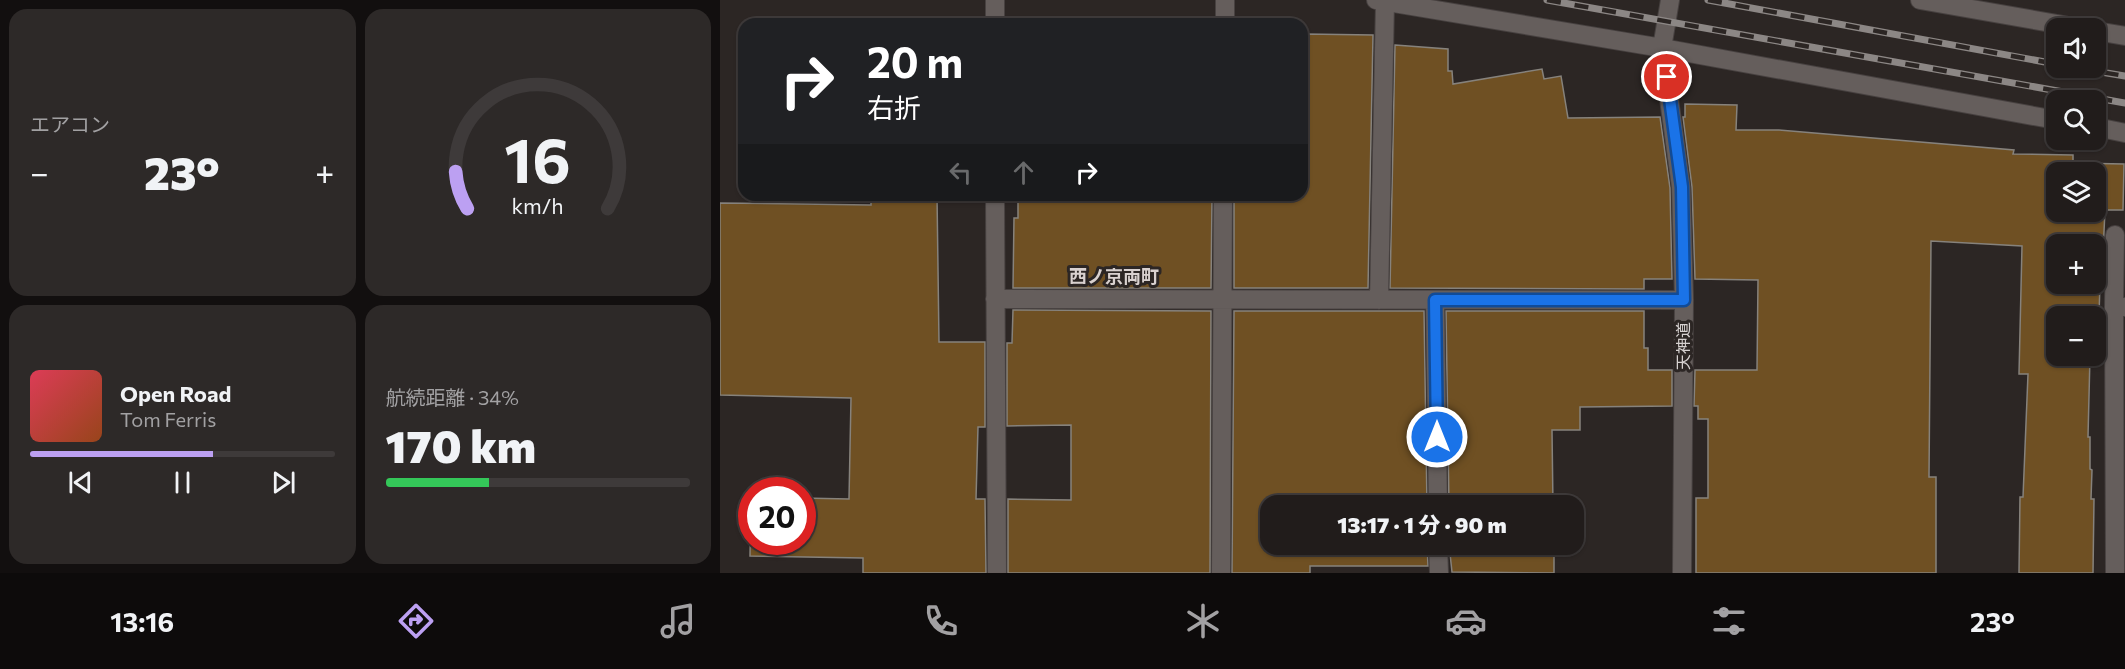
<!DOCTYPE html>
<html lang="ja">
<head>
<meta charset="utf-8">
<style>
  :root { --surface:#211c1b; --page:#2d2928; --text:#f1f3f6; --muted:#a2a1a3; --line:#3e3a3a; --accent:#bca0f2 }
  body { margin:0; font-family:Commissioner,"Noto Sans JP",sans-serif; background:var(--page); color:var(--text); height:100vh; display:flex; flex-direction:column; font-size:22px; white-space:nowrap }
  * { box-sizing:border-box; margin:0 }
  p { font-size:20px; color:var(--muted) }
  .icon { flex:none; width:33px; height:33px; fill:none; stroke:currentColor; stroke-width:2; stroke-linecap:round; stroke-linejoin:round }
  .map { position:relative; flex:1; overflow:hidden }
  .sheet { display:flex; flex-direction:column; gap:9px; padding:9px; background:#120f0f; width:720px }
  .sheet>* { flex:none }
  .guide { position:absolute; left:18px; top:18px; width:570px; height:183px; border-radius:18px; box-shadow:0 2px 4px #0004,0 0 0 2px var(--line); background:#202124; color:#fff; overflow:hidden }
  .controls { position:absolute; left:1326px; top:18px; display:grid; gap:12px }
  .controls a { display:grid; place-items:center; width:60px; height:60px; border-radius:12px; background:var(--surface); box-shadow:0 2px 4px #0004,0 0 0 2px var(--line); font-size:30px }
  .speed { position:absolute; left:18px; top:477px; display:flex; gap:12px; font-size:30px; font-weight:700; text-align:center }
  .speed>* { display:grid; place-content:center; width:78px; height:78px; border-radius:50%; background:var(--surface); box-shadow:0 2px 4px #0004,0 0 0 2px var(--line); line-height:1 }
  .speed .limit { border:9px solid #d22; background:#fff; color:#111 }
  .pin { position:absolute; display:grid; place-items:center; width:51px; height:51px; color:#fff; margin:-26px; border:3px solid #fff; border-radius:50%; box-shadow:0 2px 6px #0007 }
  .me { position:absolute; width:66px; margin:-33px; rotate:0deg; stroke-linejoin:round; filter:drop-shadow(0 0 4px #0008) }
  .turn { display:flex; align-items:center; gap:21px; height:126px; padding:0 30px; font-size:27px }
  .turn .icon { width:78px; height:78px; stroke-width:2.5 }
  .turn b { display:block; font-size:42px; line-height:51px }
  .lanes { display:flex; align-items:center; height:57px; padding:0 30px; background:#0003; justify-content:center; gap:30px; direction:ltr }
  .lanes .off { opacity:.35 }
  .big { font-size:45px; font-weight:800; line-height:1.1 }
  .sheet .widget { flex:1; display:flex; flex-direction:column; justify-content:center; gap:9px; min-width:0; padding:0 21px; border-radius:18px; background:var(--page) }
  .sheet .dial { align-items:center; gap:0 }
  .dial svg { height:156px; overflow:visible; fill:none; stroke:var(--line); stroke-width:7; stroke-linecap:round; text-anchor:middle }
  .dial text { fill:var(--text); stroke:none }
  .song { display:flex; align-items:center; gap:18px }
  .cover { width:72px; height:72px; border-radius:9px; background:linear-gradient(135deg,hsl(350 70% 55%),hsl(20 70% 35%)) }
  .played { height:6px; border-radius:3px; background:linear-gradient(90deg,var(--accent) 60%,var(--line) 60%) }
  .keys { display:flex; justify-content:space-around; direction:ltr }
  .heat { display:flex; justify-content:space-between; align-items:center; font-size:33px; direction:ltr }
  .charge { height:9px; border-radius:4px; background:linear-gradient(90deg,#34c759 34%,var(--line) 0) }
  .sheet .tiles { flex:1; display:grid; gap:9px; grid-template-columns:repeat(2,1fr) }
  .trip { position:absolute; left:540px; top:495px; width:324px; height:60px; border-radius:18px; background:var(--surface); box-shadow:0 2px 4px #0004,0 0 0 2px var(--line); font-weight:800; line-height:60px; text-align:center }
  .tabs { display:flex; height:96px; justify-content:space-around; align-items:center; background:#0d0b0b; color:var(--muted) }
  .tabs .icon { width:42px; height:42px }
  .tabs .active { color:var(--accent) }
  .tabs b { font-size:27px; color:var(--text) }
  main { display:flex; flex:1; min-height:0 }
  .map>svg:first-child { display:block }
  .building { fill:#6f5023; stroke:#86827c; stroke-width:1.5; fill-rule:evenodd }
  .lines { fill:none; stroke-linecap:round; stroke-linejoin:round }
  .minor-casing { stroke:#474140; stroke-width:20 }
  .minor { stroke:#655e5c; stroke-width:18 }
  .rail-casing { stroke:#8c8785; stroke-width:7 }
  .rail { stroke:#2c2624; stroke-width:4.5; stroke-dasharray:14; stroke-linecap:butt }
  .route-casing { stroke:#114b97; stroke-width:15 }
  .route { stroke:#1a73e8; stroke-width:10 }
  .labels { text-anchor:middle; stroke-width:6; stroke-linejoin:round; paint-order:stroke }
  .street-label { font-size:16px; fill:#d6d1d0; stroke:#2c2624 }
  .neighbourhood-label { font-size:18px; font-weight:bold; fill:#d9d1cf; stroke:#2c2624 }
</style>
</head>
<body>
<main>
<section class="sheet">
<div class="tiles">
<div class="widget"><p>エアコン</p>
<div class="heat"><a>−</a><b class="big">23°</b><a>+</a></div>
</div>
<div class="widget dial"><svg viewBox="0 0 100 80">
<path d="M14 69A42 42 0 1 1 86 69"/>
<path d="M14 69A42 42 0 0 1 8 50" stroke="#bca0f2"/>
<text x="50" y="56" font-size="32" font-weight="700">16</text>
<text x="50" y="72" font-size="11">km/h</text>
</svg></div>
<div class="widget">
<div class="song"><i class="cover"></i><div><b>Open Road</b><p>Tom Ferris</p></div></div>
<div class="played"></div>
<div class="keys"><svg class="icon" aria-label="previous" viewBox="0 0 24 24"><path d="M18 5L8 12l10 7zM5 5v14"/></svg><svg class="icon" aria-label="pause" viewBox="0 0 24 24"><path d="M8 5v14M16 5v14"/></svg><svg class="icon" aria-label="next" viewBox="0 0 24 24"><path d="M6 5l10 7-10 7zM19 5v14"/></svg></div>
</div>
<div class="widget"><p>航続距離 · 34%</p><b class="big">170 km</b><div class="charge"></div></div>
</div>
</section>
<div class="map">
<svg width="1405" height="573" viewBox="0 0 1405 573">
  <rect width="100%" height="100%" fill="#2c2624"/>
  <path class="building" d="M585 34 653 35 648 288H514V199H516V195L582 196Z
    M675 45 728 49V71H732L733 84 822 69 824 79 841 76 848 118 940 117 950 188 952 279H924V289L670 288Z
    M965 104 1017 105 1016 130H1059L1294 150 1293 154 1353 155V163L1404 164 1403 210H1385L1383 253H1381L1379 315 1336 316V356H1370L1368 437H1370V469L1372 470 1371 499H1374L1373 573H1299L1300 497H1303L1308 374H1299L1302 246 1211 241 1209 477H1216V573H976V498H988V419H978V406H974L975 370H1037L1038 280 975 279 972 187 963 117H965ZM1336 172H1376V212H1336ZM1336 244H1376V284H1336Z
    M151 195H217L219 342H265V427H258L256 499H265L266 573H143V558L30 556 31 497 32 542H82V498L129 499 131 398 0 395V203L151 205Z
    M298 195H378V201L492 199 491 288H293L294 218H298Z
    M293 310 491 311 490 573H288V499L351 500V425L287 426V343H292Z
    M514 311H704L707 506H550V544H707L708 566H590V573H512Z
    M726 311H924V348H928V370H952V406L860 407V430H832L833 506H729Z
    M729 544H834V573L732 572Z"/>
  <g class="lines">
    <g class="minor-casing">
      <path id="minor" d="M275 0V24
        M656 0 942 48 1336 120
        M950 0 942 48 961 187 964 300 962 573
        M1200 0 1360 28
        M505 24V0
        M1376 31 1405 36
        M1376 127 1405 133
        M275 195 277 573
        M275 299 964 300
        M659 300 665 2
        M715 300 718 506
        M1394 307 1395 235
        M718 544 719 573
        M501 573 503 195
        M1395 573 1394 307H1405"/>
    </g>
    <use href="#minor" class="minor"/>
    <g class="rail-casing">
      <path id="rail" d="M827 0 1405 103
        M988 0 1336 64
        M1357 68 1405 76"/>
    </g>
    <use href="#rail" class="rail"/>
  </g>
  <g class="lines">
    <g class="route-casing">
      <path id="route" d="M717 437 715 300H964L962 187 947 77"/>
    </g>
    <use href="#route" class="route"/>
  </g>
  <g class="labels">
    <g class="street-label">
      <text transform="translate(963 346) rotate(-90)" y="6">天神道</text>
    </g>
    <g class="neighbourhood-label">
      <text x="394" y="283">西ノ京両町</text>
    </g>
  </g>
</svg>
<div class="controls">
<a><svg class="icon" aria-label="sound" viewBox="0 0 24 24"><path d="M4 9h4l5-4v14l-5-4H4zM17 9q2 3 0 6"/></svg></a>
<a><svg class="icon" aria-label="search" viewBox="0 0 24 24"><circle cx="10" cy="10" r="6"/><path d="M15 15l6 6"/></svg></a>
<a><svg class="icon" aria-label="layers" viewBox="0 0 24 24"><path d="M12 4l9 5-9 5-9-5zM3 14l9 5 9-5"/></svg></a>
<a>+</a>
<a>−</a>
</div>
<div class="speed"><div class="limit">20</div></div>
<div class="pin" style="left:947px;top:77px;background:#d93025"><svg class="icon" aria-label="arrive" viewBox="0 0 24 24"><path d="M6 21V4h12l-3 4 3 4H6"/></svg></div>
<svg class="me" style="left:717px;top:437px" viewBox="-20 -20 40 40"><circle r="17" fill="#1a73e8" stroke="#fff" stroke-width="3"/><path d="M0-11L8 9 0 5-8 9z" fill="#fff"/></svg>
<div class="trip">13:17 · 1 分 · 90 m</div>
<div class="guide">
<div class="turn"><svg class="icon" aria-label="right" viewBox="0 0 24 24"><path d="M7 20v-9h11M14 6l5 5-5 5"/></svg><div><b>20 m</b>右折</div></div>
<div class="lanes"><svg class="icon off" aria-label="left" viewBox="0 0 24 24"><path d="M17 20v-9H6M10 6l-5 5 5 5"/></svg><svg class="icon off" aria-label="ahead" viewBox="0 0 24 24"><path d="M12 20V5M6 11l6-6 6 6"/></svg><svg class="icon" aria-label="right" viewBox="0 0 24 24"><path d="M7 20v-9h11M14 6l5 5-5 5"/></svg></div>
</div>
</div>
</main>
<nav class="tabs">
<b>13:16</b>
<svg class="icon active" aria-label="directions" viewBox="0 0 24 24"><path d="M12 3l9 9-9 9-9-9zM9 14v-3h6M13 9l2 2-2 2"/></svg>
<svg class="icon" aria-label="music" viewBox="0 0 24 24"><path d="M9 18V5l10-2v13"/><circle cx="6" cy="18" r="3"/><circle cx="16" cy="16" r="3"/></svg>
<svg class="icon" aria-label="phone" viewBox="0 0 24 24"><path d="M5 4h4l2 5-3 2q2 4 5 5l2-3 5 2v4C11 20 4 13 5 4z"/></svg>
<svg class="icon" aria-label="climate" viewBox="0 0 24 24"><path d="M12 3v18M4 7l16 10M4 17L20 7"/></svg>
<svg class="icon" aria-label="car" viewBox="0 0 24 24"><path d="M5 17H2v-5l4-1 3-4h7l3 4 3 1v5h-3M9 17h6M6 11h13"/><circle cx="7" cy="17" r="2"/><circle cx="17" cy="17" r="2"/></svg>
<svg class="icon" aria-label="filters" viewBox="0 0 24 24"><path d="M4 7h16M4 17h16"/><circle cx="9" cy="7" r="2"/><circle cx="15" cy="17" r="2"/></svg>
<b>23°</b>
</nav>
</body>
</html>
